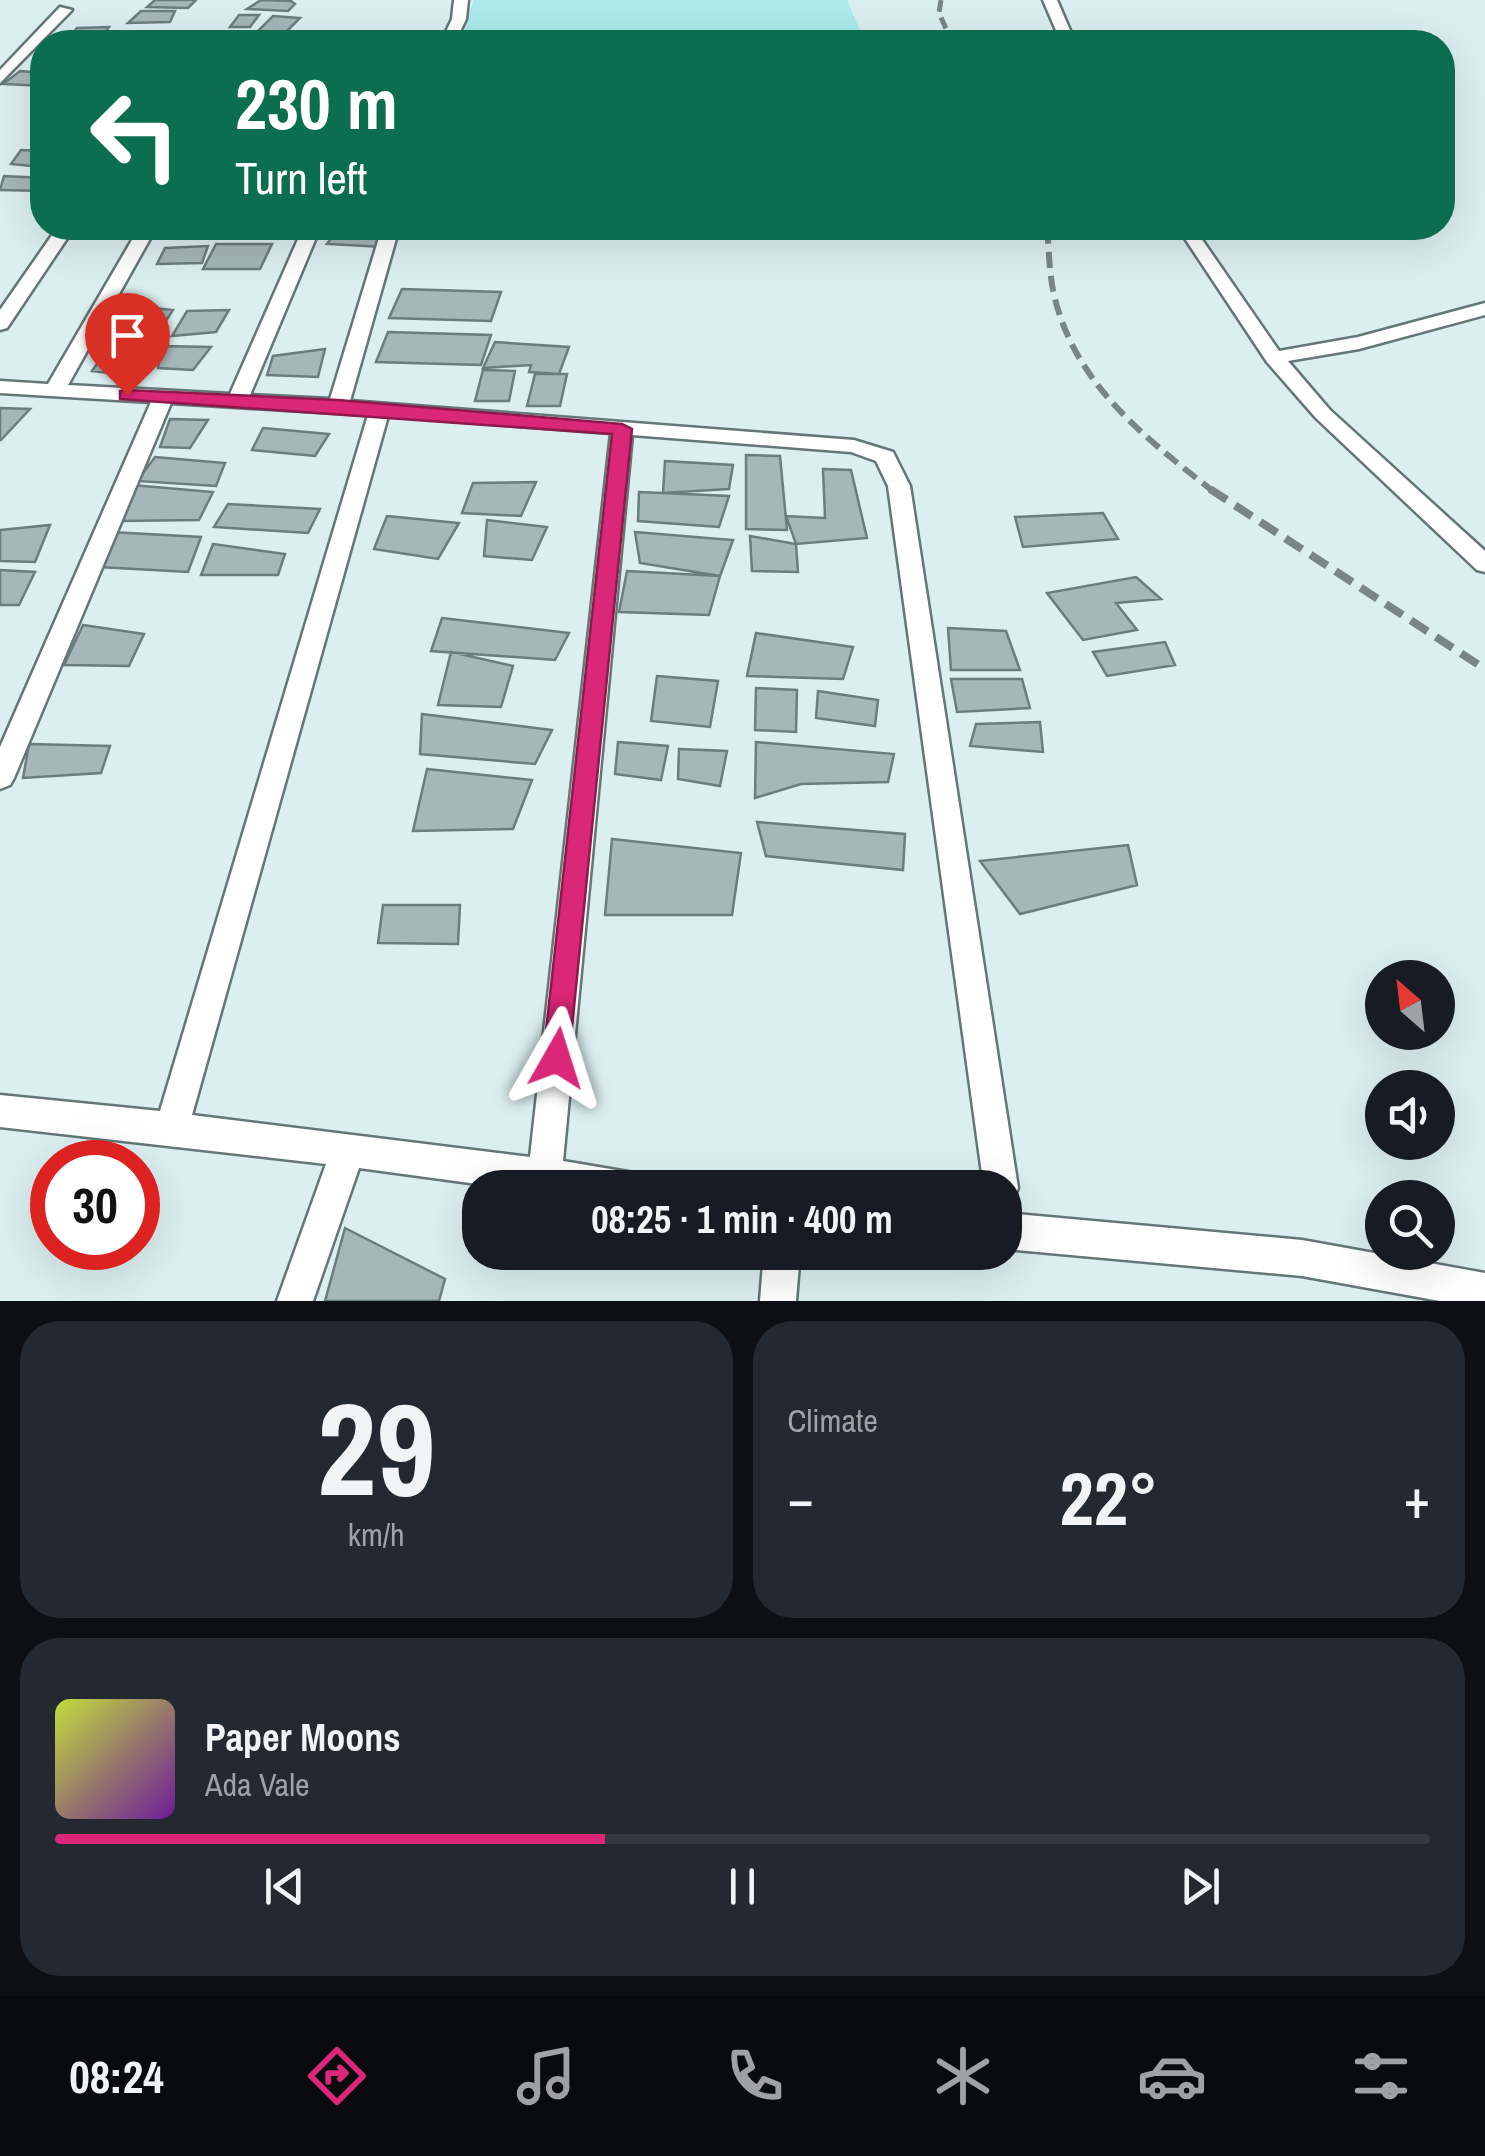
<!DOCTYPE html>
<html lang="en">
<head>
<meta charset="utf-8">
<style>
  :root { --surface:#171b24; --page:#242831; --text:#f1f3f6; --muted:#9ea1a6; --line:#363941; --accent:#db2777 }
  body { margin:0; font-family:"Archivo Narrow",sans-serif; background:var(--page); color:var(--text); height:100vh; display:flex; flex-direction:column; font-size:38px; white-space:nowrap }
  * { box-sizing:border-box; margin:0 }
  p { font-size:32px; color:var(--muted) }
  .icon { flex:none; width:55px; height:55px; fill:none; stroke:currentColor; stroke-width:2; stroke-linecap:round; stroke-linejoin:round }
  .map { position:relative; height:1301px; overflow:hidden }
  .side { display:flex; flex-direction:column; gap:20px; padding:20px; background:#0d0f14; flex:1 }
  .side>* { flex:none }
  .top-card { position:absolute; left:30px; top:30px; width:1425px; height:210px; border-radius:40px; box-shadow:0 10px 40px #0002; background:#0b6e4f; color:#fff; overflow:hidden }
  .needle { width:65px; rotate:332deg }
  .fabs { position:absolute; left:1365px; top:960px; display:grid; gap:20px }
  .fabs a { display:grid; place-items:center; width:90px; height:90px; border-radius:50%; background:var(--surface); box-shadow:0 10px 40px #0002; font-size:50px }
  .speed { position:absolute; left:30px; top:1140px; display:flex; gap:20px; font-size:50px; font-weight:700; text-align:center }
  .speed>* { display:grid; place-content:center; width:130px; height:130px; border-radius:50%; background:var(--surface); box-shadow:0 10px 40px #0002; line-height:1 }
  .speed .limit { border:15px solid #d22; background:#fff; color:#111 }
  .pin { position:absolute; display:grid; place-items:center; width:85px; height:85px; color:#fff; margin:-102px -42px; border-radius:50% 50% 50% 0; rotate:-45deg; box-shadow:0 0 10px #0007 }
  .pin .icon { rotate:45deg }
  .me { position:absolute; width:110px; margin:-55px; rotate:6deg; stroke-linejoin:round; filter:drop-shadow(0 0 8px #0008) }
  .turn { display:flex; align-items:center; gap:35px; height:210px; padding:0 40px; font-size:45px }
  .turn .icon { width:130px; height:130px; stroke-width:2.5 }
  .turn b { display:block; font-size:70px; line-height:85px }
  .big { font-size:75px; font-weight:800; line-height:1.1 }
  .side .card { flex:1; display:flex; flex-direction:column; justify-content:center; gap:15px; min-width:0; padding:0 35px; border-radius:40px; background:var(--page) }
  .side .dial { align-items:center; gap:0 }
  .dial b { font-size:130px; line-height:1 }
  .song { display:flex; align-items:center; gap:30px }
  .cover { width:120px; height:120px; border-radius:15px; background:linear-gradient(135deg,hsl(70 70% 55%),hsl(280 70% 35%)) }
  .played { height:10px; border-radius:5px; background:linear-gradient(90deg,var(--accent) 40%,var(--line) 40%) }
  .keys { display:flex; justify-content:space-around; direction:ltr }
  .heat { display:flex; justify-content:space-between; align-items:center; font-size:55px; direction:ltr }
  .side .tiles { flex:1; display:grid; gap:20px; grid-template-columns:1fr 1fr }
  .card:last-child { grid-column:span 2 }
  .trip { position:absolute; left:462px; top:1170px; width:560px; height:100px; border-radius:40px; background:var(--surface); box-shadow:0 10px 40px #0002; font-weight:800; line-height:100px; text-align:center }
  .dock { display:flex; height:160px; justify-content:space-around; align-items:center; background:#090b0e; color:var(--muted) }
  .dock .icon { width:70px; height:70px }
  .dock .active { color:var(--accent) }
  .dock b { font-size:45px; color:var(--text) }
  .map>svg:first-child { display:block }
  .green { fill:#adeaed }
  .building { fill:#a5b7b8; stroke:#6c7d7e; stroke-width:2.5 }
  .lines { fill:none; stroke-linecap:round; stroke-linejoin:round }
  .minor-casing { stroke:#657677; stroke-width:5 }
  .minor { fill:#fff; fill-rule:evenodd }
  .rail-far2 { stroke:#798686; stroke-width:5; stroke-dasharray:12 6; stroke-linecap:butt }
  .rail-far1 { stroke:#798686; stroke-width:6; stroke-dasharray:16 8; stroke-linecap:butt }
  .rail { stroke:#798686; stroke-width:8; stroke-dasharray:20 10; stroke-linecap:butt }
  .route { fill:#db2777; stroke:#8e194d; stroke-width:2.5 }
</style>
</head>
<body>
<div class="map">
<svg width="1485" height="1301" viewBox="0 0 1485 1301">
  <rect width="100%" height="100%" fill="#dceff0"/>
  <path class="green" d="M474 0H847L865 42H459Z"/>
  <path class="building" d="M155 0H196L188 8 147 7Z
    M291 1 295 4 288 11 247 9 261 0Z
    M141 11H175L170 22 128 23Z
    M239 15H259L250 27H230Z
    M273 16 300 18 284 34 256 33Z
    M109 27 98 42H65L77 28Z
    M20 71 42 73V86L3 84Z
    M21 150 42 151V167L11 164Z
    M4 176 42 178V191L0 190Z
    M512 228H564L554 233Z
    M338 229 390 232 383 247 327 244Z
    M216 244H272L260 269H203Z
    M208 246 202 263 157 264 165 248Z
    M402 289 501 292 491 321 389 318Z
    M123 305 173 310 162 327 105 324Z
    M229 310 216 332 172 336 187 311Z
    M388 332 491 335 481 365 376 362Z
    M112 342 161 346 141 377 92 371Z
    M495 342 569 347 559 374 529 372 531 365 483 368Z
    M161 346 211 347 193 370 158 368Z
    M325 349 318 377 267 375 273 356Z
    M483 370 515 371 509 401H475Z
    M535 374H567L560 406H527Z
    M0 408 30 409 1 440H0Z
    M170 419 208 420 190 448 160 447Z
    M263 428 329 434 315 456 252 450Z
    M746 455 780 456 787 530 746 529Z
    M155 457 225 463 216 486 137 481Z
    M665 461 733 465 729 489 663 493Z
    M823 469 851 470 867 538 796 544 786 516 825 518Z
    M536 482 521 516 462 513 473 483Z
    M132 485 213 492 199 520 119 521Z
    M639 492 663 493 729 496 719 527 638 521Z
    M228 504 320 509 308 533 214 527Z
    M1103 513 1118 539 1023 547 1015 517Z
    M387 516 459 523 438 559 374 549Z
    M487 520 547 527 532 560 484 556Z
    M50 525 35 562 0 561V530Z
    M110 532 201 537 188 572 99 567Z
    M635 532 733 540 720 576 640 563Z
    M750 536 796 544 798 572 752 571Z
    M213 544 285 554 278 575H201Z
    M0 570 35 572 19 605H0Z
    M627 571 720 576 709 615 619 612Z
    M1136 577 1161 599 1116 603 1137 630 1083 640 1047 593Z
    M442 618 569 633 555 660 431 651Z
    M83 625 144 634 129 666 64 665Z
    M948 628 1006 631 1020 670H951Z
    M756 633 853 647 843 679 747 676Z
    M1165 642 1175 665 1107 676 1093 652Z
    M451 652 513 666 501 707 438 705Z
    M657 676 718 681 710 727 651 721Z
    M951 679H1022L1030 708 957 712Z
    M756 688 797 690 796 732 755 730Z
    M818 691 878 700 875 726 816 718Z
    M422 714 552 730 535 764 420 754Z
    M1040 722 1043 752 970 746 976 724Z
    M618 742 668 746 661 780 615 774Z
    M756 742 894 754 888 782 801 784 755 798Z
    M29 744 110 746 101 773 23 778Z
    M679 749 727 751 720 786 678 779Z
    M427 769 532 780 513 829 413 831Z
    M757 822 905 834 903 870 766 856Z
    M612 839 741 853 732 915H605Z
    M1128 845 1137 885 1020 914 980 861Z
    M383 905H460L458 944 378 943Z
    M345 1228 445 1279 439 1301H325Z"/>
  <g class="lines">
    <g class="minor-casing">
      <path id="minor" d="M454 0H468L466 19 455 42H441L452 19Z
        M1043 0H1057L1075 42H1061Z
        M60 7 72 10 0 83V70Z
        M264 38H318L325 42H257Z
        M57 228H74L7 328 0 330V310Z
        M139 228H156L68 385 230 394 303 228H320L250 395 330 399 382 228H399L350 401 854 440 893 452 910 486 1018 1188 1013 1200 1005 1203V1188H984L888 486 876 461 851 452 632 435 563 1161 652 1176 657 1188H507L359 1168 313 1301H277L326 1164 0 1127V1095L160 1111 368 415 171 403 14 778 10 785 0 789V747L151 402 0 393V381L48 384ZM388 416 611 433 530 1157 192 1115Z
        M1178 228H1194L1279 351 1358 337 1485 303V315L1359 349 1288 361 1330 410 1485 551V572L1477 570 1316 418 1267 362Z
        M1005 1213 1302 1240 1485 1273V1301H1440L1302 1276 1005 1249Z
        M764 1252H800L796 1301H760Z"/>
    </g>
    <use href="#minor" class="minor"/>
    <path class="rail-far2" d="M941 0 939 13 952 42"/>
    <path class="rail-far1" d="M1047 228C1049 248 1049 270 1053 290 1072 382 1144 437 1214 492"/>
    <path class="rail" d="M1210 489 1485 669"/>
  </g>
  <path class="route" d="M127 390 338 400 622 424 632 429 568 1067 557 1071 547 1067 543 1058 612 434 120 399V391Z"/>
</svg>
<div class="fabs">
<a><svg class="needle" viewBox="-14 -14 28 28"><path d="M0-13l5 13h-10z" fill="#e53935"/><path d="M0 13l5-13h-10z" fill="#9ea1a6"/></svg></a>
<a><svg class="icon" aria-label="sound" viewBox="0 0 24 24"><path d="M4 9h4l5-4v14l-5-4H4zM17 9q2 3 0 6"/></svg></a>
<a><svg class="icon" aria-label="search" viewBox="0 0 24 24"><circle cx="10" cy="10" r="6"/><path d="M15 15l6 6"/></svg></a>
</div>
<div class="speed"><div class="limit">30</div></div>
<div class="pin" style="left:127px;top:395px;background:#d93025"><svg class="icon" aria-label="arrive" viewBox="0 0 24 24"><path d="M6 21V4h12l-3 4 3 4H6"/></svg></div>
<svg class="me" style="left:557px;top:1058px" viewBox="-20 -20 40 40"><path d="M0-17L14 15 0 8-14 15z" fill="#db2777" stroke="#fff" stroke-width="4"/></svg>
<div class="trip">08:25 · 1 min · 400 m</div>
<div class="top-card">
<div class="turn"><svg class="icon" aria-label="left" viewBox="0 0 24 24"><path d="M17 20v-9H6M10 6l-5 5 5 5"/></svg><div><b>230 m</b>Turn left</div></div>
</div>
</div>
<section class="side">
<div class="tiles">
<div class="card dial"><b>29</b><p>km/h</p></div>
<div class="card"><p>Climate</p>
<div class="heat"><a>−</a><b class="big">22°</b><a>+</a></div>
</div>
<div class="card">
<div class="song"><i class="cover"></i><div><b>Paper Moons</b><p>Ada Vale</p></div></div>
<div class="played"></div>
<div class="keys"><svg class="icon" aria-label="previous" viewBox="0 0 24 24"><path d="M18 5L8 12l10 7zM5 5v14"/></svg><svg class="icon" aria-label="pause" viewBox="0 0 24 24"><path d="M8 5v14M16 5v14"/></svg><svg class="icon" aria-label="next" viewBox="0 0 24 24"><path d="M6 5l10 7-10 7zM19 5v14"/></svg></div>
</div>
</div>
</section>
<nav class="dock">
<b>08:24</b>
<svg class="icon active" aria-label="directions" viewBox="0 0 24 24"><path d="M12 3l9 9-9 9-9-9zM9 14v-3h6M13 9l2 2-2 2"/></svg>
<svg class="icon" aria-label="music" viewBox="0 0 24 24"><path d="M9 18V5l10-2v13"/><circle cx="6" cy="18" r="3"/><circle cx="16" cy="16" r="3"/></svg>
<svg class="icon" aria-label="phone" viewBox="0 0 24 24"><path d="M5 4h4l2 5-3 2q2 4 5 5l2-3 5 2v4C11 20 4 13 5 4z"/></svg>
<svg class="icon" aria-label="climate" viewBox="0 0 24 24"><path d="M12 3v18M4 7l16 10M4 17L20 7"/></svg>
<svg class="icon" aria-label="car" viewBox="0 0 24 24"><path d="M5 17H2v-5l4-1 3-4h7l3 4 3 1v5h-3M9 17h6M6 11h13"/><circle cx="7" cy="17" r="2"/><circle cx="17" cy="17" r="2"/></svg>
<svg class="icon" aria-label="filters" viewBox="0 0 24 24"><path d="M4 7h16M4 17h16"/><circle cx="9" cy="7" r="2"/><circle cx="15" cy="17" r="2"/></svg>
</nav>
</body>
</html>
